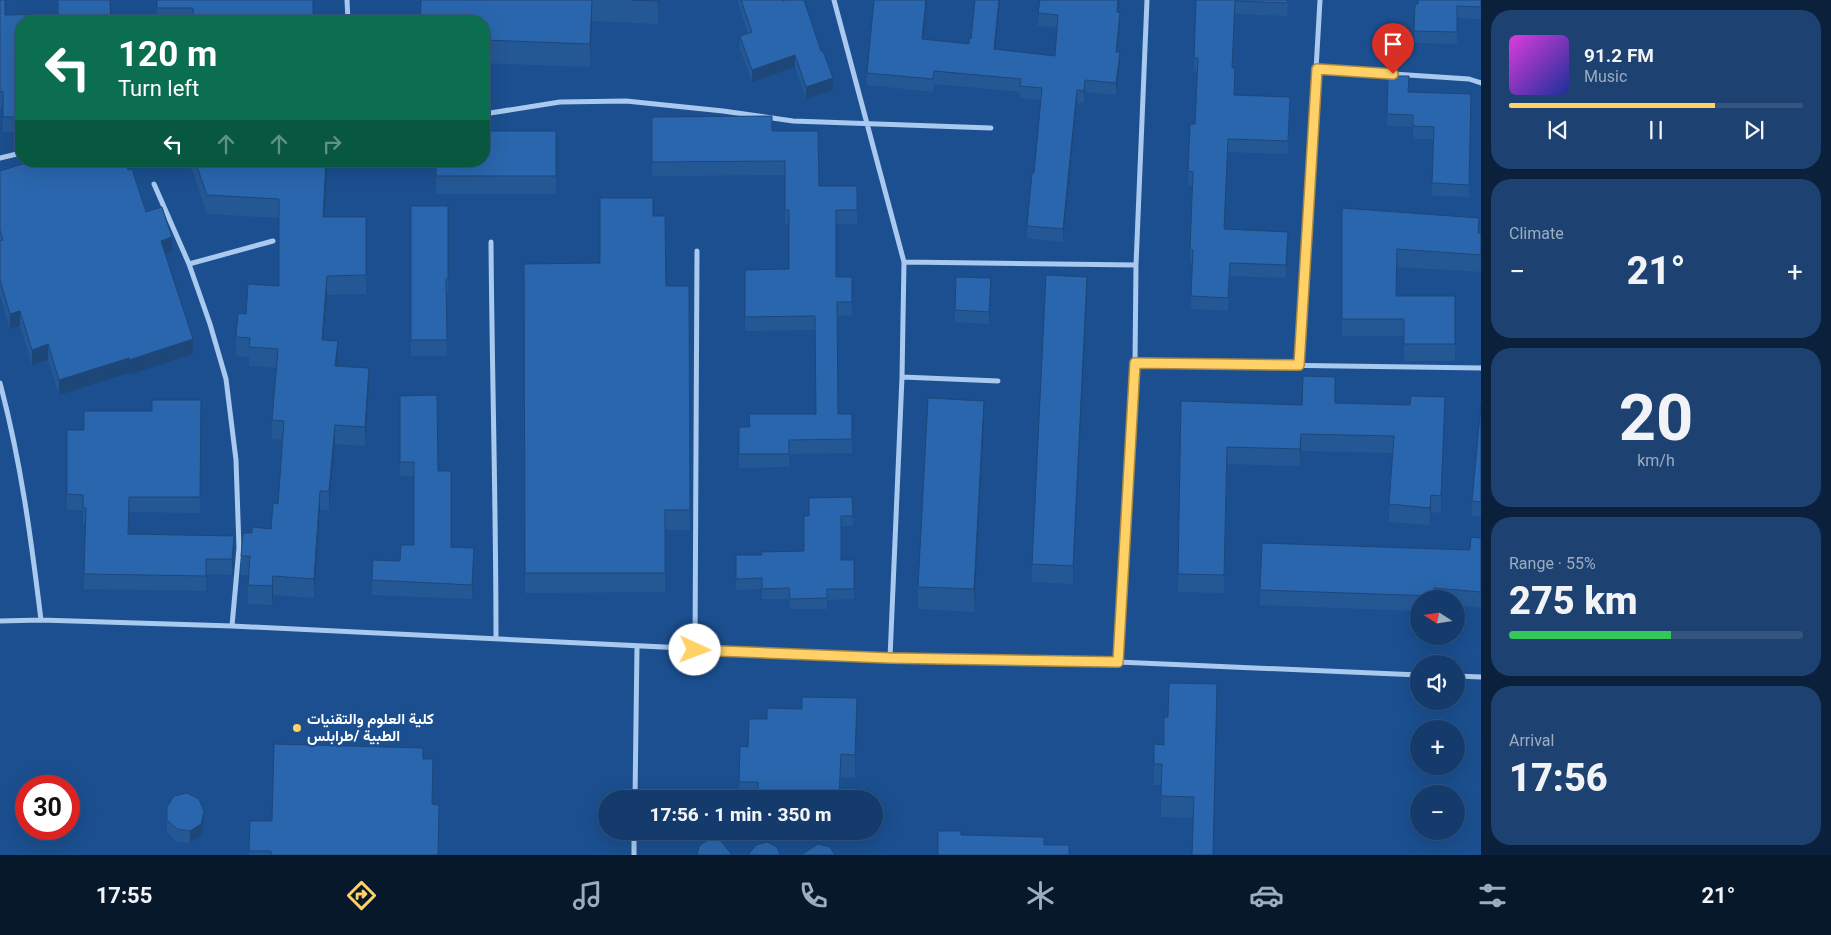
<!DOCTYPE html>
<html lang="en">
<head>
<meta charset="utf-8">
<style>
  :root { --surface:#143b6b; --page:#1d4271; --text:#f1f3f6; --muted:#9dadc1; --line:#33557e; --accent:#ffd166 }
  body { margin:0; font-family:Roboto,Vazirmatn,sans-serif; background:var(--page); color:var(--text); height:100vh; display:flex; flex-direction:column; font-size:19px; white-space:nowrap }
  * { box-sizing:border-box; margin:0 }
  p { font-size:16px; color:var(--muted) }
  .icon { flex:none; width:28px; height:28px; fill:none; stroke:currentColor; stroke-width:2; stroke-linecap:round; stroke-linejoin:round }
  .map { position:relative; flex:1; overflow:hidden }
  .panel { display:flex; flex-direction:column; gap:10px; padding:10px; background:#0b203b; width:350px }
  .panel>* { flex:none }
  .banner { position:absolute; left:15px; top:15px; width:475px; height:152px; border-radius:20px; box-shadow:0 5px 20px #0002,0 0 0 1px var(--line); background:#0b6e4f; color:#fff; overflow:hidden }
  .needle { width:32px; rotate:282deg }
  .controls { position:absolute; left:1410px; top:590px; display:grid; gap:10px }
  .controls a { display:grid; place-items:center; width:55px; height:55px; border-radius:50%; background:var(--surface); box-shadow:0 5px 20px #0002,0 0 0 1px var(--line); font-size:25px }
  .speed { position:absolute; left:15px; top:775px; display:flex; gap:10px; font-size:25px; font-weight:700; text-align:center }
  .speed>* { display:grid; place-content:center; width:65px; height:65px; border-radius:50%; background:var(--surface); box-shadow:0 5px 20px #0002,0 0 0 1px var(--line); line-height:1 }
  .speed .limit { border:8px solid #d22; background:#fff; color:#111 }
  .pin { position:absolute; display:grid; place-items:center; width:42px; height:42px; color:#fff; margin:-51px -21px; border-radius:50% 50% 50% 0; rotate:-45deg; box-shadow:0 0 5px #0007 }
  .pin .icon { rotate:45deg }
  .me { position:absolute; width:55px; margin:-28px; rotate:92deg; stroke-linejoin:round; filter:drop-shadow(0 0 4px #0008) }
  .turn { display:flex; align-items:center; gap:18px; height:105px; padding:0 20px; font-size:22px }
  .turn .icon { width:65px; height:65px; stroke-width:2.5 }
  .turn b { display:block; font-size:35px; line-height:42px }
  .lanes { display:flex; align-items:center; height:48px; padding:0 20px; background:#0003; justify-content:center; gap:25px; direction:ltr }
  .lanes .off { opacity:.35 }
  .big { font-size:38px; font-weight:800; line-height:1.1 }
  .panel .card { flex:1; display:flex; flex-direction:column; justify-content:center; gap:8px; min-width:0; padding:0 18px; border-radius:20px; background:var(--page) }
  .panel .dial { align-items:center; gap:0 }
  .dial b { font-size:65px; line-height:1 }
  .song { display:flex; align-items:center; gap:15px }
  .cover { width:60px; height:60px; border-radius:8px; background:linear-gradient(135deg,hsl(300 70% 55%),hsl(230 70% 35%)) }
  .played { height:5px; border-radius:2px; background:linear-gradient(90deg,var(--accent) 70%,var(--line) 70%) }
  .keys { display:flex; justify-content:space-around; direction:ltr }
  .heat { display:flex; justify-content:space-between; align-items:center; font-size:28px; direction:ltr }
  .charge { height:8px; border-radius:4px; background:linear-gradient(90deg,#34c759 55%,var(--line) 0) }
  .trip { position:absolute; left:598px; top:790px; width:285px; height:50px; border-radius:25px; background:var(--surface); box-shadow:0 5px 20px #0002,0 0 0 1px var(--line); font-weight:800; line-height:50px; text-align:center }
  .dock { display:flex; height:80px; justify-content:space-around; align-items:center; background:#08182b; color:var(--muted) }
  .dock .icon { width:35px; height:35px }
  .dock .on { color:var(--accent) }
  .dock b { font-size:22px; color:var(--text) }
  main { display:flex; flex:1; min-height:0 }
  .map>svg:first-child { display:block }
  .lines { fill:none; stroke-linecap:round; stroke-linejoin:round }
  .minor { stroke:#a9c9ee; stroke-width:5 }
  .wall { fill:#245895 }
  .shaded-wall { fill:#1d4779 }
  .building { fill:#2a66ad; stroke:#1d4779 }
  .route-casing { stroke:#a68842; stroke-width:12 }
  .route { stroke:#ffd166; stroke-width:9 }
  .poi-dot { fill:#ffd166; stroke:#1b4f8f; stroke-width:2 }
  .labels { text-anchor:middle; stroke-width:5; stroke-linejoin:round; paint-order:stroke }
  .poi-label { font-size:15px; font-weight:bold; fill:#fff; stroke:#1b4f8f; text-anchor:start }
</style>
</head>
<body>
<main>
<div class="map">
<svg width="1481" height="855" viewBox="0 0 1481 855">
  <rect width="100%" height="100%" fill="#1b4f8f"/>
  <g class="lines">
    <path class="minor" d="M347 0 348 21
      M834 0 904 262 902 377 890 658
      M1317 69 1469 79 1481 83
      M484 114 560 102 626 101 723 111 793 121 991 128
      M0 158 21 153
      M154 184 189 264 210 324 226 379 236 460 239 548 232 626
      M491 242C492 374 496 506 496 638
      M904 262 1136 265
      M189 264 273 241
      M1135 363 1481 368
      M1299 365 1320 0
      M902 377 998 381
      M0 383C21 462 31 538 41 620
      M0 621 41 620 232 626 890 658 1118 662 1419 675
      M695 650 697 251
      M1118 662 1135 363 1136 265 1147 0
      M1456 676 1481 677
      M635 799 637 647
      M634 855V831"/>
  </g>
  <path class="wall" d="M0 0 5 15 57 14V0H110L111 19 21 21V132H3V107H0Z
    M157 0 313 21H157Z
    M421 0H659L658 24 592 21 590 67 484 63V21Z
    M737 0H782L833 90 806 99 795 67 752 82 740 49V36L748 34Z
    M874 0H927L923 39 969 44 971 39 975 0H1000L995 49 1055 56 1057 27 1038 26 1040 0H1119L1118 12 1120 25 1117 52 1120 64 1116 95 1085 92 1084 103H1077L1063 242 1027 238V226L1034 173 1041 100 1020 98V92L934 84 933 92 867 85V73Z
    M1196 0H1288L1287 16 1235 14 1233 68 1235 81 1234 95 1290 110 1288 154 1228 152 1225 229 1288 245 1286 278 1230 276 1228 311 1191 309 1192 263H1190V250L1192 185H1188V171L1195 124 1198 71H1194Z
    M1481 0V19L1457 18V44L1414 43 1415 4Z
    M1408 92 1471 94 1469 197 1432 196 1433 139H1413V127L1387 126V114Z
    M652 117 772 131 819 186H857V224H836V277H852V315L837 316 838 414H852V453L789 454V467L739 468V427H749L816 414 815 330 745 331V270L789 269V224H785V175L652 176Z
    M556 131V194H436V161Z
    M189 161H328L324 217H366V294L327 295 324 340 338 360 337 366 369 387 365 446 335 444 329 510H320L314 598 273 595 272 605 248 604V575H241V556L252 533 271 529 278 504 282 440 272 439V420L276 368 249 366V357L236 356V337L279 286V218L207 214Z
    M128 170 146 212 172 252 165 255 193 354 129 375V373L59 395 48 360 32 365 20 326 10 329 0 296V171Z
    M411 206H448V293L446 294 447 356H411Z
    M1342 208 1481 233V272L1397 267 1396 296H1455V361H1404V336H1342Z
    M653 216 666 286H689L690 530H665V592L525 593 524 264 600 263Z
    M991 290 989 324 955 322V310Z
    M1087 295 1073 584 1032 582V564Z
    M400 396 438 471 451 547 474 563 472 599 372 595V580L400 561 414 545V476H400Z
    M201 400 200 513 129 512 128 534 234 552 232 575 206 574V591L84 589 85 524H83V510H67V430H84L152 411Z
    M1181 401 1302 405 1335 403 1445 414 1441 513 1431 512 1430 525 1389 522V504L1393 453 1301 451 1300 466 1227 464 1224 593 1178 592Z
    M1481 404V517L1472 516V501Z
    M984 423 974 612 918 609V587Z
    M852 497 853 526H841V560H854V599L827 600V609H790L789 599H762V589L736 590V555H761L804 551 809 516Z
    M1481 538V608L1456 605V599H1419V611L1260 605V590L1470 550Z
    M1217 705 1193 818 1161 817V785H1154V744L1164 745 1168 717Z
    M857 721 855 778 841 777 840 799H739V782L748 747Z
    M423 759 433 777 432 804 439 823 438 855H249L250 821H272Z
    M167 807 204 823 201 836 190 843 177 842 167 832Z"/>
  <path class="shaded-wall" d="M592 0V21L590 67V44Z
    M658 0H659L658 24Z
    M926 0H927L922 51V39Z
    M999 0H1000L994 62V49Z
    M1118 0H1119L1117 25V12Z
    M1235 1V14L1232 81V68Z
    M1120 13V25L1116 64V52Z
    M1120 52V64L1116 95V83Z
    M795 55V67L752 82V70Z
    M833 78V90L806 99V87Z
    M1085 80V92L1084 103V91Z
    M1077 90V103L1063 242V229Z
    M1228 139V152L1224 242V229Z
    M326 161H328L323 237V217Z
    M1288 232V245L1286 278V265Z
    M172 237V252L161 256V241Z
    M327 276V295L322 359V340Z
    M1087 277V295L1073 584V566Z
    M991 278V290L989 324V312Z
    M20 311V326L10 329V314Z
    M193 339V354L129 375V360Z
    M338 341V360L335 385V366Z
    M48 344V360L32 365V350Z
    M129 358V373L59 395V380Z
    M369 368V387L365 446V427Z
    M1445 397V414L1441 513V496Z
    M984 401V423L974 612V589Z
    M335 425V444L329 510V491Z
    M1301 434V451L1300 466V449Z
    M320 491V510L314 598V579Z
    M1431 495V512L1430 525V508Z
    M234 536V552L232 575V559Z
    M474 548V563L472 599V585Z
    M273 576V595L272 605V586Z
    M1217 684V705L1213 855Z
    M857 698V721L855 778V755Z
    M204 811V823L201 836 190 843V831Z"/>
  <path class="building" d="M0 0H5V15L58 14V0H110L111 19H126V21H21V117H3V91L0 92Z
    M157 0H313V21H193V8H157Z
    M421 0H592L590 44 484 40V21H420Z
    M632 0H658V1Z
    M741 0H782V1L786 0H804L821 51H823L833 78 806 87 795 55 752 70 740 36 752 32Z
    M874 0H926L922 39 969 44V38L971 39 975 0H999L994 49 1055 56 1058 15 1038 13 1040 0H1118L1117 12 1120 13 1116 52H1120L1116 83 1085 80 1084 91 1077 90 1063 229 1027 226 1032 173H1034L1042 88 1020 86 1021 79 934 71 933 79 867 73Z
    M1196 0H1288L1287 3 1235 1 1232 68H1235L1234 95 1290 97 1288 141 1228 139 1224 229 1288 232 1286 265 1230 263 1228 298 1191 296 1193 250H1190L1193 172 1188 171 1190 124H1195L1198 58H1194Z
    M1418 0H1481V7L1457 6V32L1414 31 1415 4H1418Z
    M1388 76H1409L1408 92 1471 94 1469 185 1432 183 1434 127 1413 126V115L1387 114Z
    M772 116V131H818L819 186H857V210H836V277H852V302H837L838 414H852V439L789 440V454H739V427H750L749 414H816L815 316 745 317V270L789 269V210H785V161L652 162V117Z
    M484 131H556V176H436V161H484Z
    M32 161H126L128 170 132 169 146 212 162 207 172 237 161 241 193 339 129 360V358L59 380 48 344 32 350 20 311 10 314 0 280V241L3 240 0 230V171Z
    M195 161H326L323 217H366V275L327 276 322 340 338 341 335 366 369 368 365 427 335 425 329 491H320L314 579 273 576 272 586 248 585 250 556H241L243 533H252V527L271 529 273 503 278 504 284 421 272 420 278 349 249 347 250 338 236 337 238 313 246 314 248 284 279 286V199L207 195Z
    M600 198H653V216H665L666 286H689L690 510H665V573H525L524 264 600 263Z
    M411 206H448V278L446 279 447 340H411Z
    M1342 208 1479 218 1478 233H1481V255L1397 249 1396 296H1455V344H1404V319H1342Z
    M1046 275 1087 277 1073 566 1032 564Z
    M956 277 991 278 989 312 955 310Z
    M1303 376 1335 377V403L1410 405 1411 396 1445 397 1441 496 1431 495 1430 508 1389 504 1394 436 1301 434 1300 449 1227 447 1224 575 1178 574 1181 401 1302 405Z
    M437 395 438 471H451V547L474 548 472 585 372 580 373 560 400 561 401 545H414V462H400V396Z
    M928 398 984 401 974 589 918 587Z
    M152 400H201L200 497H129L128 534 234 536 232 559H206V576L84 574 86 508H83V495L67 494V430H84V411H152Z
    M1481 404V502L1472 501Z
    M852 497 853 516H841V560H854V589H827V598L790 599 789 588 762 589V578L736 579V555H762L761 552 804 551V516H809V498Z
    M1471 537 1481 538V592L1434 588 1433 596 1260 590 1262 543 1470 550Z
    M1169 683 1217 684 1213 855H1192L1194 797 1161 796 1162 764H1154V744L1164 745V717H1168Z
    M802 697 857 698 855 755 841 754 839 799 758 798V782H739L740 746 748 747 749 719H767V708L802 709Z
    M274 744 423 748V759H433L432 804 439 805 438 855H271V851H249L250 821H272Z
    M187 793 199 799 204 811 201 824 190 831 177 829 167 820V807L174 796Z
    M938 831H961V835L1044 837V845H1069V855H938Z
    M709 839 721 841 732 855H697L699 846Z
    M767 842 777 847 780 855H748L756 845Z
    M818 844 830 847 835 855H801Z"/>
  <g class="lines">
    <g class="route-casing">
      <path id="route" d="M695 650 890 658 1118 662 1135 363 1299 365 1317 69 1393 74"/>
    </g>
    <use href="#route" class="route"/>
  </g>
  <circle class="poi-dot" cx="297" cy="728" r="5"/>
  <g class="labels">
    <g class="poi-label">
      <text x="307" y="724">كلية العلوم والتقنيات<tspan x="307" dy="17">الطبية /طرابلس</tspan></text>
    </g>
  </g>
</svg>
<div class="controls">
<a><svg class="needle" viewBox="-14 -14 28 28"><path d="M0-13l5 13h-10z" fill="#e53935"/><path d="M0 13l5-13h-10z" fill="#9dadc1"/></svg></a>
<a><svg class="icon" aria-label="sound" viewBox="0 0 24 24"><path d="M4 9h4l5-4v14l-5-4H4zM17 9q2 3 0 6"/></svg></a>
<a>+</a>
<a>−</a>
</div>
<div class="speed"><div class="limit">30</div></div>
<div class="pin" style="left:1393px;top:74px;background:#d93025"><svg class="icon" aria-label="arrive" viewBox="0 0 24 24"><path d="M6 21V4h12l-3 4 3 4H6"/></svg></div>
<svg class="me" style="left:695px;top:650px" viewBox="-20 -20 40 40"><circle r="19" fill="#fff"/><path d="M0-13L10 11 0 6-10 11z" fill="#ffd166"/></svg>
<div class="trip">17:56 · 1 min · 350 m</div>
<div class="banner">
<div class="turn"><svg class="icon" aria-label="left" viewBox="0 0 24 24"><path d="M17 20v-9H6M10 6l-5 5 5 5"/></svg><div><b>120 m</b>Turn left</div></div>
<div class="lanes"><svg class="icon" aria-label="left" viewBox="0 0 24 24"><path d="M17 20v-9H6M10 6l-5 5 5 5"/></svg><svg class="icon off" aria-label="ahead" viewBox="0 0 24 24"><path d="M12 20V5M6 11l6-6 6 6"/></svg><svg class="icon off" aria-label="ahead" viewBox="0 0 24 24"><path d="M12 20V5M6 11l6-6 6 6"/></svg><svg class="icon off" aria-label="right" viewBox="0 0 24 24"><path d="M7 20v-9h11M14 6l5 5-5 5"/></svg></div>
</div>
</div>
<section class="panel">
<div class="card">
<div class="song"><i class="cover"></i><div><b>91.2 FM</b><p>Music</p></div></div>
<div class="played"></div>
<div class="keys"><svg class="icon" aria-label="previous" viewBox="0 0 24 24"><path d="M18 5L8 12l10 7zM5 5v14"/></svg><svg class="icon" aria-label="pause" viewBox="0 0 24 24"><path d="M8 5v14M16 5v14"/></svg><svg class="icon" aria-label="next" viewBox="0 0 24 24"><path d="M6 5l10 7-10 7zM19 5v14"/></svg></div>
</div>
<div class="card"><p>Climate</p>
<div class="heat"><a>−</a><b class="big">21°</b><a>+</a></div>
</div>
<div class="card dial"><b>20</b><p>km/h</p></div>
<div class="card"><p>Range · 55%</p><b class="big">275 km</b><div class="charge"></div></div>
<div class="card"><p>Arrival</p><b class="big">17:56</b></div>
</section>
</main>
<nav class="dock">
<b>17:55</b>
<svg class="icon on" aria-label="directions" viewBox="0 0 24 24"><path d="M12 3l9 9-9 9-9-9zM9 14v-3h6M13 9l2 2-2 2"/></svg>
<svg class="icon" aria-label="music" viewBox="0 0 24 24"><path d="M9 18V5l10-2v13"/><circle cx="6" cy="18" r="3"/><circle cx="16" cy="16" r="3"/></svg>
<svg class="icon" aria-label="phone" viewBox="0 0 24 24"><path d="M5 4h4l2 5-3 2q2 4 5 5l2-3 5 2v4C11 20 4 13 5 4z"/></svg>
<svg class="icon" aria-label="climate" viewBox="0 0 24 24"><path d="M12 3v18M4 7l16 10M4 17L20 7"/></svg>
<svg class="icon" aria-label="car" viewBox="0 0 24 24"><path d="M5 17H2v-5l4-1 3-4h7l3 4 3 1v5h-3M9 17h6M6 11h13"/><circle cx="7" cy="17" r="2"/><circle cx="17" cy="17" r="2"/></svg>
<svg class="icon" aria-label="filters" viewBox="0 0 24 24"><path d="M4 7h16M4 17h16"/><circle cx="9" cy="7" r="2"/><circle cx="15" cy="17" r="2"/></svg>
<b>21°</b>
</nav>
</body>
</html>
